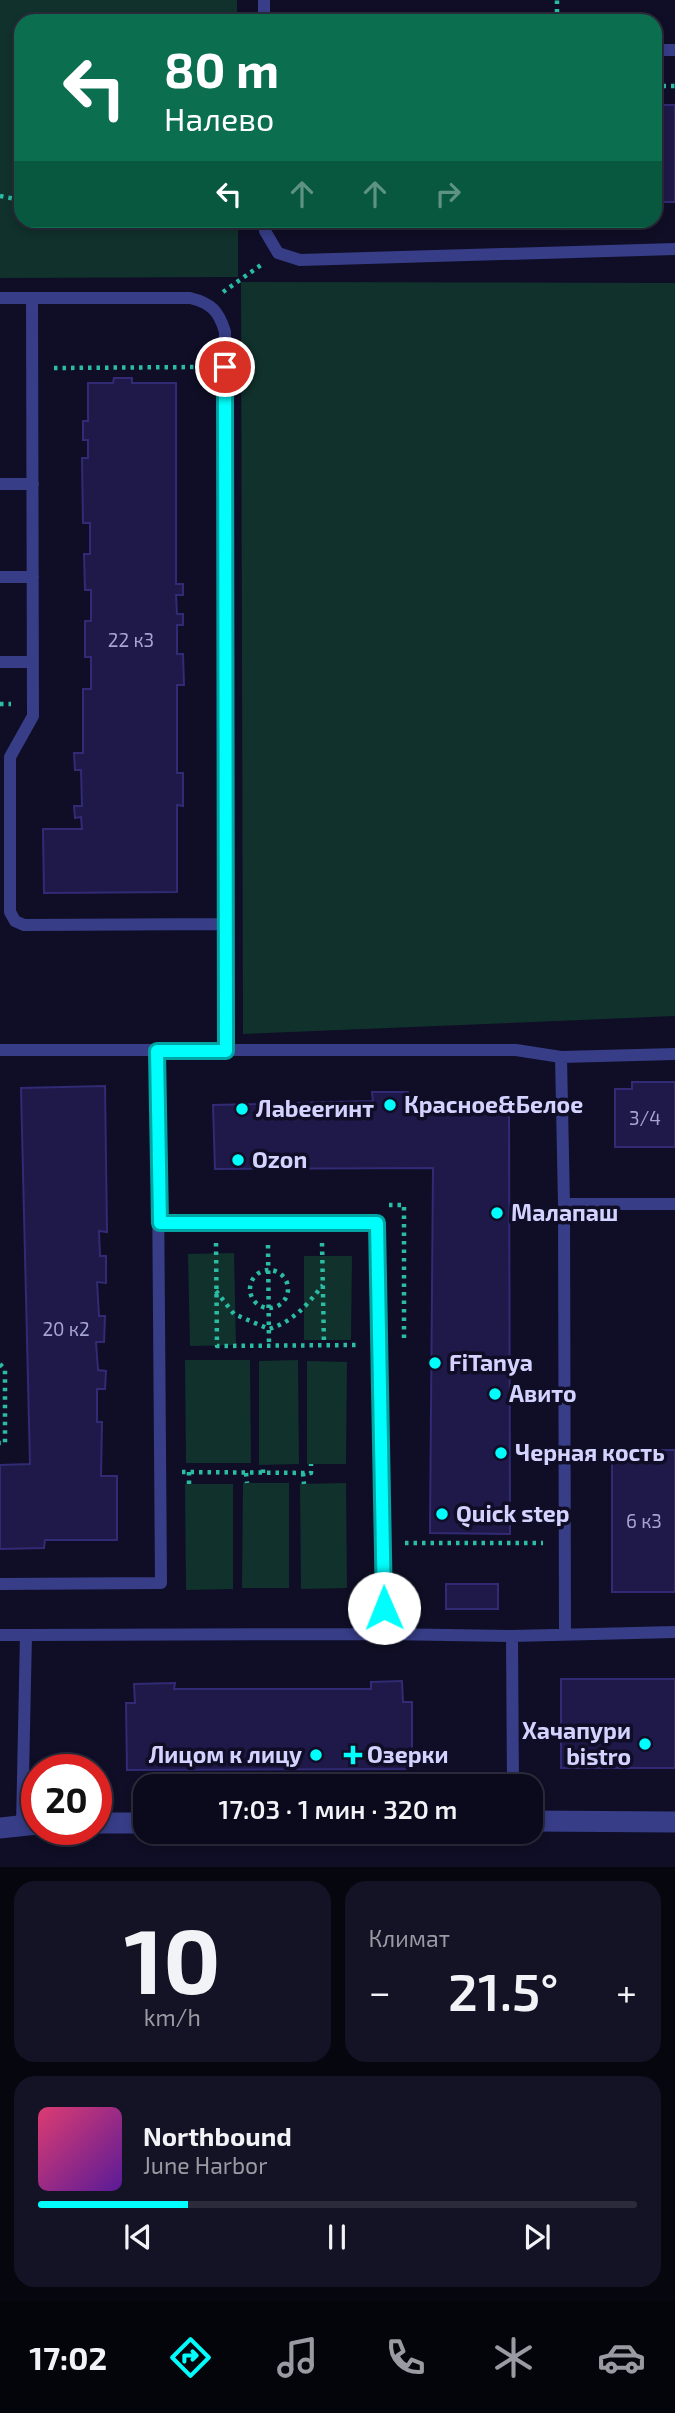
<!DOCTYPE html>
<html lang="ru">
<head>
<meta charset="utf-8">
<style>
  :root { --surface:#0b0a1c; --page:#141325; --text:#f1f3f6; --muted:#9a9aa3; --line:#2b2b3b; --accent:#00fefc }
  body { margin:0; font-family:"Exo 2",sans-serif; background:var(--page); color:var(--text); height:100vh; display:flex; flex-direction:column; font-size:26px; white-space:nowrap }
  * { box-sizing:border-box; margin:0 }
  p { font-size:23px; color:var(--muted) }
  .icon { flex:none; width:38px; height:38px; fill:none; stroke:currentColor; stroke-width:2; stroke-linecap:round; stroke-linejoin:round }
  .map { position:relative; height:1867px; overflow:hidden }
  .details { display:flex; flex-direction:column; gap:14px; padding:14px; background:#06060f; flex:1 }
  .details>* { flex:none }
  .top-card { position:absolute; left:14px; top:14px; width:648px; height:214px; border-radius:21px; box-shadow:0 4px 10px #0003,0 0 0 2px var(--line); background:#0b6e4f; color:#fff; overflow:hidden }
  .speed { position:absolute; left:21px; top:1754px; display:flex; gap:14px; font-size:35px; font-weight:700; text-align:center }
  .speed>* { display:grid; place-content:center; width:91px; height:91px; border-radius:50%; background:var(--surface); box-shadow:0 4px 10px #0003,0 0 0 2px var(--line); line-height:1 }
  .speed .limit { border:10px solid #d22; background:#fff; color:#111 }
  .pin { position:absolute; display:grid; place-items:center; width:60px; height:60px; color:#fff; margin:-30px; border:4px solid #fff; border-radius:50%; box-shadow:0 2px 7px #0007 }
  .me { position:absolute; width:77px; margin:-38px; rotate:359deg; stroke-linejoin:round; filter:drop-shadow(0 0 5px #0008) }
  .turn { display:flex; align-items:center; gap:24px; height:147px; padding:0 35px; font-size:32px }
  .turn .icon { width:91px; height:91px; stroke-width:2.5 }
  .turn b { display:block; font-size:49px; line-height:60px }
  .lanes { display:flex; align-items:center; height:66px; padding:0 35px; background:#0003; justify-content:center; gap:35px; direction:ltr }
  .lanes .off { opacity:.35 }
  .big { font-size:52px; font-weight:600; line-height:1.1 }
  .details .card { flex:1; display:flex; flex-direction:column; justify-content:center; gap:10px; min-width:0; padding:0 24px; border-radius:21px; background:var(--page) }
  .details .dial { align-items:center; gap:0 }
  .dial b { font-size:91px; line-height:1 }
  .song { display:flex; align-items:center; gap:21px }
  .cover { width:84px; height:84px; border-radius:10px; background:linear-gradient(135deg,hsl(340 70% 55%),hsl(270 70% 35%)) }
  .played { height:7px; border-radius:4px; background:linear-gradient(90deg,var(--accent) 25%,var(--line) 25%) }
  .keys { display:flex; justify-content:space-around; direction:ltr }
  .heat { display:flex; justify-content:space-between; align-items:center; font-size:38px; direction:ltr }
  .details .tiles { flex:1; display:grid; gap:14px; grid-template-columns:1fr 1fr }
  .card:last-child { grid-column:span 2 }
  .trip { position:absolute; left:133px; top:1774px; width:410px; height:70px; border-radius:21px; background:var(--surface); box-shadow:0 4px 10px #0003,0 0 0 2px var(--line); font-weight:600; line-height:70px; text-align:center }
  .tabs { display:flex; height:112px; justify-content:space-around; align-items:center; background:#04040b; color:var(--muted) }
  .tabs .icon { width:49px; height:49px }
  .tabs .current { color:var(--accent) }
  .tabs b { font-size:32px; color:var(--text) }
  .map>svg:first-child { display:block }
  .green { fill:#11312c }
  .building { fill:#1e1948; stroke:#312a75; stroke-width:2 }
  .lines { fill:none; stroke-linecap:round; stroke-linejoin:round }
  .path { stroke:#2abda4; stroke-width:4.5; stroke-dasharray:3.5 5; stroke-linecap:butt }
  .lane { stroke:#373d87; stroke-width:12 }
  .street { stroke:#373d87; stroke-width:21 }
  .route-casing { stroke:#00a5a4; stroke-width:18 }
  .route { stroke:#00fefc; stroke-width:12 }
  .poi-dot { fill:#00fefc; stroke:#0f0e26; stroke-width:2.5 }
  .labels { text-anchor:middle; stroke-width:7; stroke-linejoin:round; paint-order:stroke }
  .number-label { font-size:19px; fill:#a6a4d1 }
  .poi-label { font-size:23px; font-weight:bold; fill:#d4d3ff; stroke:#0f0e26; text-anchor:start }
</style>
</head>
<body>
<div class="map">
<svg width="675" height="1867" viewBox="0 0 675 1867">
  <rect width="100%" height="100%" fill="#0f0e26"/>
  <path class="green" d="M0 0H237V21H21V220L238 221V277L0 278Z
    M241 282 675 283V1016L243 1034Z
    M234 1253 236 1345 190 1346 188 1254Z
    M304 1256H352L351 1340H304Z
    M185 1360H250L251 1463H186Z
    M298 1360 299 1464 259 1465V1361Z
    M307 1361 347 1362 346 1464H307Z
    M243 1483H289V1588H242Z
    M346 1483 347 1588 301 1589 300 1484Z
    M185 1484H233V1589L186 1590Z"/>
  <path class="building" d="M654 105H675V202H654Z
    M114 378H132V383H176V584H183V595H176L177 614H183V625H177V654H183L184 685H177V773H183V806L177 805V892L44 893 43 829H82L81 817 75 818 74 806H82L81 770H75L74 753H83V689H91V657H85V621H91V590H85L84 554H90V523H83L82 458H88V440H83V421H88V383H113Z
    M632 1082H675V1147H615V1089H632Z
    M105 1086 107 1232 99 1231 100 1256H106V1283L97 1282 99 1316H105L104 1342H96L98 1370 106 1371 105 1389H97V1422H102L101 1476H117V1540H45L44 1548 0 1549V1465L30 1464 21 1088Z
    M372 1092H408V1099L432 1100H509L510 1534 430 1533 433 1168 215 1169 213 1105 373 1101Z
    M612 1450H675V1592H612Z
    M446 1584H498V1609H446Z
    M561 1679H675V1768H561Z
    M402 1681 403 1702H412V1769L127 1770 126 1703H135L134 1684 175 1683 174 1689H371V1682Z"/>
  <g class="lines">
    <path class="path" d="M557 21V0
      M654 86H675
      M0 196 21 200
      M137 220H214
      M220 220 243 226
      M563 220 569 229
      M223 292 261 265
      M54 368 203 367
      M0 704H11
      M389 1205H404V1342
      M216 1243 217 1346 360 1345
      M322 1243 324 1345
      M268 1245 269 1346
      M250 1289a19 19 0 1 1 38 0a19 19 0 1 1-38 0Z
      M216 1291 234 1314 269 1329C294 1321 307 1305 323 1285
      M0 1364 5 1370V1443H0
      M182 1472 311 1473V1464
      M246 1473 247 1483
      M263 1473V1465
      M303 1473 304 1484
      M189 1484V1472
      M405 1543H543"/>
    <path class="lane" d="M264 0V21
      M657 50H675
      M265 220V231L278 253 300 260 675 249
      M0 298H190C211 303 219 311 225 332L226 1050
      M32 298 33 716 10 757V912L15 921 24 925 226 924
      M0 484H33
      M0 577H33
      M0 662H33
      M0 1050H516L561 1057 675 1054
      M561 1057 564 1204
      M0 1584 161 1583 157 1051
      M385 1634 512 1636 675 1632
      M565 1634 564 1204H675
      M0 1635H26L22 1824
      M26 1635 385 1634 377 1223H160
      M512 1636 513 1787"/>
    <path class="street" d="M530 1821 675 1822
      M96 1823H145
      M0 1828 37 1824"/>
  </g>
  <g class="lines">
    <g class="route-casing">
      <path id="route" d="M225 367 226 1051H157L160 1223H377L384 1608"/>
    </g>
    <use href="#route" class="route"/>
  </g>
  <g class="poi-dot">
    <circle cx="390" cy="1105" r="7"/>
    <circle cx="242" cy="1109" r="7"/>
    <circle cx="238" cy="1160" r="7"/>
    <circle cx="497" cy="1213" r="7"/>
    <circle cx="435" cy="1363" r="7"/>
    <circle cx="495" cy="1394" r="7"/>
    <circle cx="501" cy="1453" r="7"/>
    <circle cx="442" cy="1514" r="7"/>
    <circle cx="645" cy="1744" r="7"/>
    <circle cx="316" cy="1755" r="7"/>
    <path d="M349.5 1744.5h7v7h7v7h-7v7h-7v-7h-7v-7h7z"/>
  </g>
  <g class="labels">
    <g class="number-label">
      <text x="131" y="647">22 к3</text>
      <text x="645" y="1125">3/4</text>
      <text x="66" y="1336">20 к2</text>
      <text x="644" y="1528">6 к3</text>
    </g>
    <g class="poi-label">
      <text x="404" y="1113">Красное&amp;Белое</text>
      <text x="256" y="1117">Лаbeerинт</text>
      <text x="252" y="1168">Ozon</text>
      <text x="511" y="1221">Малапаш</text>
      <text x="449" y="1371">FiTanya</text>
      <text x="509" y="1402">Авито</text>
      <text x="515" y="1461">Черная кость</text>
      <text x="456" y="1522">Quick step</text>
      <text x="631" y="1739" text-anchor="end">Хачапури<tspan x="631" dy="26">bistro</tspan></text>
      <text x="302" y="1763" text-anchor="end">Лицом к лицу</text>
      <text x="367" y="1763">Озерки</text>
    </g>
  </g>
</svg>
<div class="speed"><div class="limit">20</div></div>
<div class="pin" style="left:225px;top:367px;background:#d93025"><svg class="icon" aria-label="arrive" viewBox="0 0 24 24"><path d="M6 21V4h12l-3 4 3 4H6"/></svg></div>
<svg class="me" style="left:384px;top:1608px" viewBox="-20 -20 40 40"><circle r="19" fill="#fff"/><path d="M0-13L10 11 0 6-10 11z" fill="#00fefc"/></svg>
<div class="trip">17:03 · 1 мин · 320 m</div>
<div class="top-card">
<div class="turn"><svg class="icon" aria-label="left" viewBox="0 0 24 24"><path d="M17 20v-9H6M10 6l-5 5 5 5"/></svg><div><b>80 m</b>Налево</div></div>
<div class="lanes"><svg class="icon" aria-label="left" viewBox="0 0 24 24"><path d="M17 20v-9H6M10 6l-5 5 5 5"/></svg><svg class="icon off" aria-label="ahead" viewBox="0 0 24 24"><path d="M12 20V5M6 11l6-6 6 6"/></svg><svg class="icon off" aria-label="ahead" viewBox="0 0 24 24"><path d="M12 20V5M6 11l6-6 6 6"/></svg><svg class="icon off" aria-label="right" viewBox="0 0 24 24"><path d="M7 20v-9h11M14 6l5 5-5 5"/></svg></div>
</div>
</div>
<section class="details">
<div class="tiles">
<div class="card dial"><b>10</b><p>km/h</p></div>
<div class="card"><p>Климат</p>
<div class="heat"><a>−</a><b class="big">21.5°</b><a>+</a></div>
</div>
<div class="card">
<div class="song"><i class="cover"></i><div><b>Northbound</b><p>June Harbor</p></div></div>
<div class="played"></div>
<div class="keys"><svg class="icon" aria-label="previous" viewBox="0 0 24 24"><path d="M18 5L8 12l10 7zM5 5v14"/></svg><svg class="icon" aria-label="pause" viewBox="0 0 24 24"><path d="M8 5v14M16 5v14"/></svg><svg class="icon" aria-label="next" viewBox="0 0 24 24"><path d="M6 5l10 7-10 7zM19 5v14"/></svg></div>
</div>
</div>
</section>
<nav class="tabs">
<b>17:02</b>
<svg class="icon current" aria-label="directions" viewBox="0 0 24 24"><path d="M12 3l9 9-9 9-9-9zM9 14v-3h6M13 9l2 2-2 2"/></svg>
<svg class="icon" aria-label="music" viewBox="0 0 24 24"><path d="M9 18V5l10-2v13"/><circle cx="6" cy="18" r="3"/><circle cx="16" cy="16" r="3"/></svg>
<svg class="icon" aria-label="phone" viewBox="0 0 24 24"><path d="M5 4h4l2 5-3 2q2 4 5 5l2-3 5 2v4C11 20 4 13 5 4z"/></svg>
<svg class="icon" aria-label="climate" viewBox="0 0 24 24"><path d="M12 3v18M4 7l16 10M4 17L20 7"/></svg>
<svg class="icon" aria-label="car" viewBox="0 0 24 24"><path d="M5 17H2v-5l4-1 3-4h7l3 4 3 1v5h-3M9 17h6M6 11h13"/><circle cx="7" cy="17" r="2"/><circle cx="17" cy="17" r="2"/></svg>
</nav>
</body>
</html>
